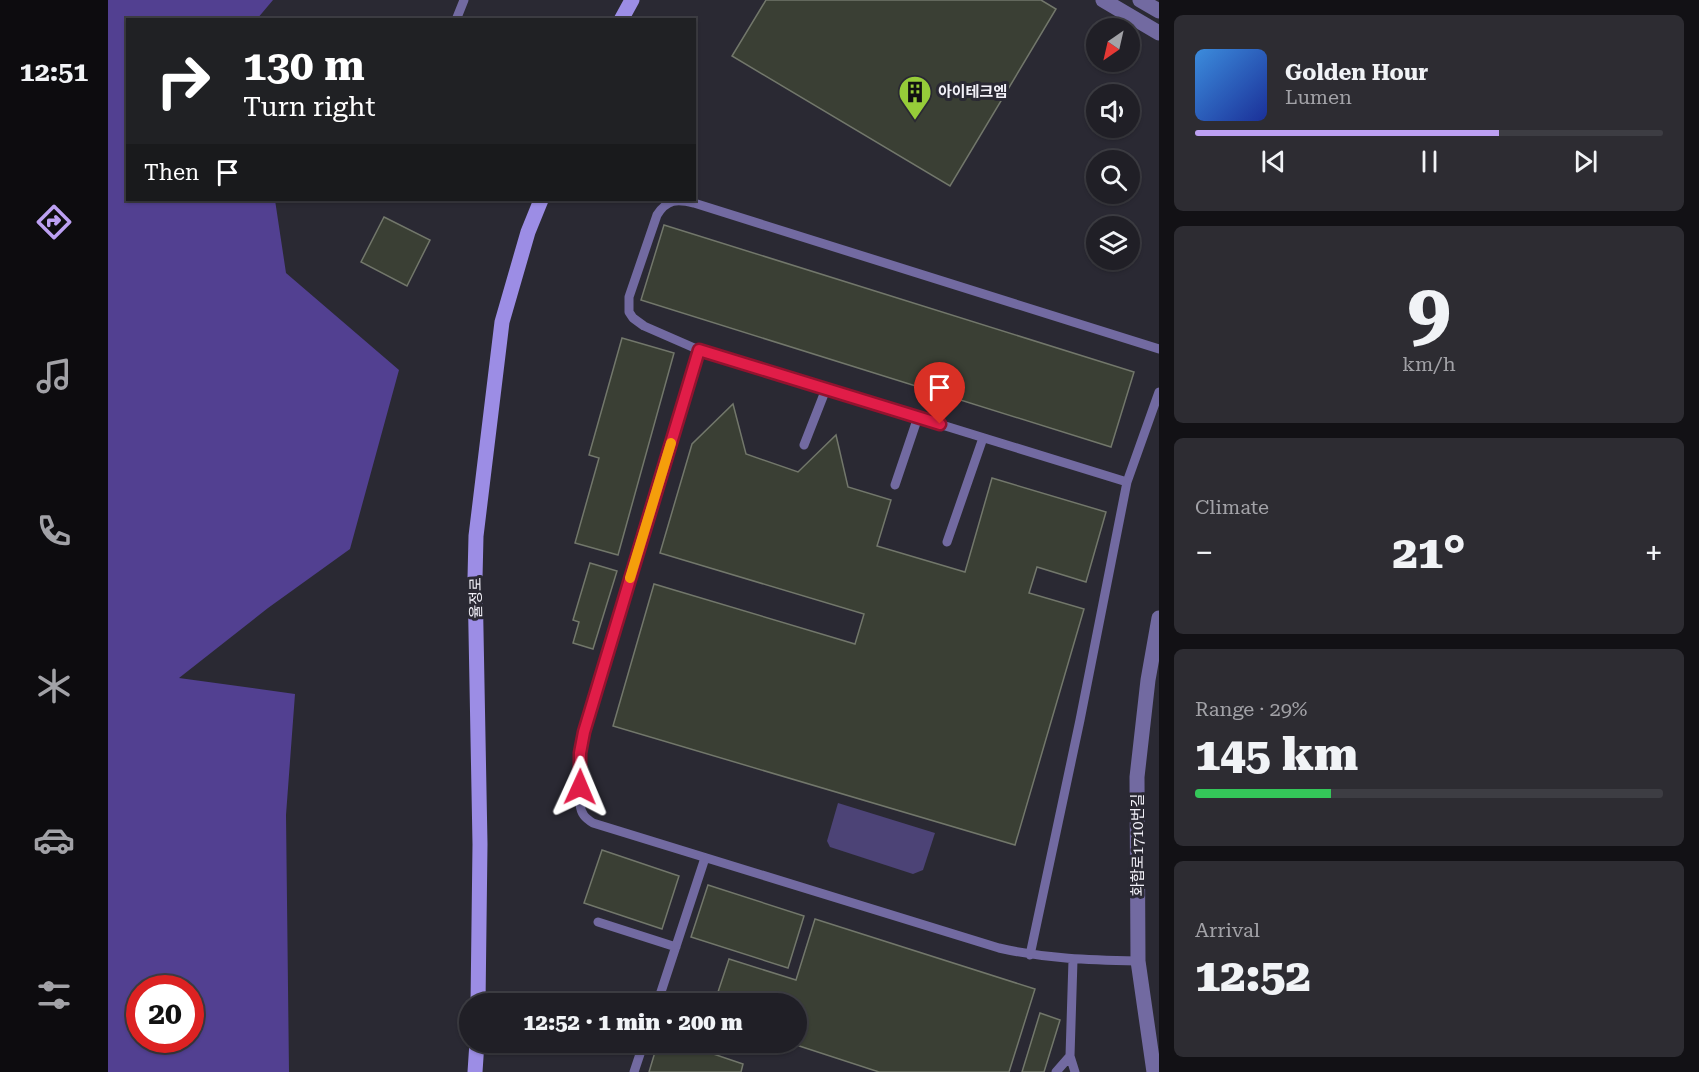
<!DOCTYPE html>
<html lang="en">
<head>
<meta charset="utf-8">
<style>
  :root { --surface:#201f26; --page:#2d2c32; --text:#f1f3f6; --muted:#a2a2a7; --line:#3d3d43; --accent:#bca0f2 }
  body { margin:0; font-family:"Roboto Serif","Noto Sans KR",serif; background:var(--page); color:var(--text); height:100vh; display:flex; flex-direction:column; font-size:22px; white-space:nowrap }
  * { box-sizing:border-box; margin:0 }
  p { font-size:20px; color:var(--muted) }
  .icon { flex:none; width:33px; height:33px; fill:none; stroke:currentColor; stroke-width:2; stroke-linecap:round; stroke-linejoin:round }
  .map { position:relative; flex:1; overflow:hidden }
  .drawer { display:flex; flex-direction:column; gap:15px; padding:15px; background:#121115; width:540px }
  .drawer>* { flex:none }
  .top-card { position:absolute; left:18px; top:18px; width:570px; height:183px; border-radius:0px; box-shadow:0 2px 4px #0004,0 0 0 2px var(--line); background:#202124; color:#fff; overflow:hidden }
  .needle { width:39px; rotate:214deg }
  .buttons { position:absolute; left:978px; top:18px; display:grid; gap:12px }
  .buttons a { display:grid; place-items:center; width:54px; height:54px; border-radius:50%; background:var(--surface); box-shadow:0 2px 4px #0004,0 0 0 2px var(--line); font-size:30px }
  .speed { position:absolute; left:18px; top:975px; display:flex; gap:12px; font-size:30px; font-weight:700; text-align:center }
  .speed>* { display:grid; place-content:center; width:78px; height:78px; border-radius:50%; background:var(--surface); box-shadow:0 2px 4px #0004,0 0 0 2px var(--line); line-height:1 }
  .speed .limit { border:9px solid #d22; background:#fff; color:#111 }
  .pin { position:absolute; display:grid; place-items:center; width:51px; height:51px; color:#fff; margin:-62px -26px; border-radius:50% 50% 50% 0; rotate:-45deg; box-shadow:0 0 6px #0007 }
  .pin .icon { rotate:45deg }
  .me { position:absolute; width:66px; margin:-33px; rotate:1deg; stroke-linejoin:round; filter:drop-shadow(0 0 4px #0008) }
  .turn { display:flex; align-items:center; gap:21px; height:126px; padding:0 18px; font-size:27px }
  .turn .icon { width:78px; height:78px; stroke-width:2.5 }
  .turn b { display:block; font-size:42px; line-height:51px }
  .then { display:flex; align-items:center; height:57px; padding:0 18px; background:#0003; gap:12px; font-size:22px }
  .big { font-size:45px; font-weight:800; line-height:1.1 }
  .drawer .widget { flex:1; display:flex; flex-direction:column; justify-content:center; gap:9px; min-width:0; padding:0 21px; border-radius:9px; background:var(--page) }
  .drawer .dial { align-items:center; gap:0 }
  .dial b { font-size:78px; line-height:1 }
  .song { display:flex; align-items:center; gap:18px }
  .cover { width:72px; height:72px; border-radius:9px; background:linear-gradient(135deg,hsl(210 70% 55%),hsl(230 70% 35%)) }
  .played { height:6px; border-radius:3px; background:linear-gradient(90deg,var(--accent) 65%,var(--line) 65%) }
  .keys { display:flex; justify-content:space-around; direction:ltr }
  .heat { display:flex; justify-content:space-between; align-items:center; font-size:33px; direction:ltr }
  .charge { height:9px; border-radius:4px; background:linear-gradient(90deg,#34c759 29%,var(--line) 0) }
  .trip { position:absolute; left:351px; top:993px; width:348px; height:60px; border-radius:30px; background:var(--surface); box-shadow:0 2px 4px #0004,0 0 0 2px var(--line); font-weight:800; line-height:60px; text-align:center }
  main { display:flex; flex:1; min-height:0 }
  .menu { display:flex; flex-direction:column; width:108px; justify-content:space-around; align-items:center; background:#0d0c0f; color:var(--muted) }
  .menu .icon { width:42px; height:42px }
  .menu .active { color:var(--accent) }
  .menu b { font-size:27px; color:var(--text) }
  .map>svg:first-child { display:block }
  .green { fill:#4c4376 }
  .forest { fill:#524091; fill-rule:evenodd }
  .building { fill:#3a3f34; stroke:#72776b; stroke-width:1.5 }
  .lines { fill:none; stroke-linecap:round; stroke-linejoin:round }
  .lane { stroke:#726aa1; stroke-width:9 }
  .street { stroke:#726aa1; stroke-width:15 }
  .secondary { stroke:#9c8de5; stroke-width:15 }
  .route-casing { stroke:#92132f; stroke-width:15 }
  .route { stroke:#e11d48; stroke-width:10 }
  .slow { stroke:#f59e0b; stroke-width:10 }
  .labels { text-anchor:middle; stroke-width:6; stroke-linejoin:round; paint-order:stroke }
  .poi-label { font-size:15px; font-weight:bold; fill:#f2f1f8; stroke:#2a2933; text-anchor:start }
  .street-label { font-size:15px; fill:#f2f1f8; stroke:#2a2933 }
</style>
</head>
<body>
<main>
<nav class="menu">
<b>12:51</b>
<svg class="icon active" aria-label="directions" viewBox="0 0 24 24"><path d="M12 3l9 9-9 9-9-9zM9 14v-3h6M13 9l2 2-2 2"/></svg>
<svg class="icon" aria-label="music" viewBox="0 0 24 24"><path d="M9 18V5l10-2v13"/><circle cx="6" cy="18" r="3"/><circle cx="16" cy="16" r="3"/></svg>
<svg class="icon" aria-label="phone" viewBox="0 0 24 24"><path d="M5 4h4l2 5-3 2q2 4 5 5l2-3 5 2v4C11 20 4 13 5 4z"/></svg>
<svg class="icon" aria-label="climate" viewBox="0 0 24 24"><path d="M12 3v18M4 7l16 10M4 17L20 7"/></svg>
<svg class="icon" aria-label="car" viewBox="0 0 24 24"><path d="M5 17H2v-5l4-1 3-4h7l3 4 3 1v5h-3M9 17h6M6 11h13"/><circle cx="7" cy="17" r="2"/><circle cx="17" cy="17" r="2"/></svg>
<svg class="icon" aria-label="filters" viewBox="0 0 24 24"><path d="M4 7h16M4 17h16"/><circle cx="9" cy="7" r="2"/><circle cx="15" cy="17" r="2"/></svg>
</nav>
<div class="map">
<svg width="1051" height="1072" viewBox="0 0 1051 1072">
  <rect width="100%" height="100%" fill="#2a2933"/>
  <path class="green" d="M730 803 827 833 815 870 805 874 722 847 719 841Z"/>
  <path class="forest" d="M0 0H165L149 19 20 20V200H167L178 273 291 370 242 549 160 608 71 678 187 694 178 815 181 1072H0ZM32 988H82V1040H32Z"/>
  <path class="building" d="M658 0H933L948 9 842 186 624 56Z
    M276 217 322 240 299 286 253 262Z
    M556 225 1026 372 1003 447 533 300Z
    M514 338 566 353 510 555 467 543 491 458 481 455Z
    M625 404 638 454 690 472 728 435 740 487 783 500 769 546 857 572 884 478 998 512 978 582 929 567 921 593 976 609 907 845 505 726 546 584 747 644 756 614 552 553 584 444Z
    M482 563 509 571 485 649 465 643 471 622 465 620Z
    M494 850 571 876 554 929 476 903Z
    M600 885 696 916 680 968 583 937Z
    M707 919 927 989 901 1072H771L679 1042H688V1004H606L621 959 688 980Z
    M932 1013 952 1020 936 1072H914Z
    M550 1042H570L635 1064 633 1072H541Z"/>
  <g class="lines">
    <path class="lane" d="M348 20 356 0
      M591 350 476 732 472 753V804C473 814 477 818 485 823L891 948C940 959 980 960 1030 961
      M696 445 718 389
      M1019 482 591 350 536 326 525 318 521 312V297L549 215C559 199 569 199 586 203L1051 349
      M787 485 810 417
      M839 542 875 438
      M490 922 568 947
      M922 955 972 720 1019 482 1051 392
      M965 960 962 1056 967 1072
      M549 1004 597 858
      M526 1072 536 1042
      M948 1072 962 1056"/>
    <path class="street" d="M995 0 1051 33
      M1032 0 1051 11
      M1046 1072 1030 961 1029 777 1040 680 1051 618"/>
    <path class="secondary" d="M513 20 524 0
      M370 1004 372 844 367 578 368 536 394 322 420 232 433 200
      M367 1072 369 1042"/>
  </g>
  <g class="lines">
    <g class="route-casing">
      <path id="route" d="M472 787V753L476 732 591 350 832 424"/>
    </g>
    <use href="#route" class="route"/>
    <path class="slow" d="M522 578 563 443"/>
  </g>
  <defs>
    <g id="building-pin" transform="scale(1.725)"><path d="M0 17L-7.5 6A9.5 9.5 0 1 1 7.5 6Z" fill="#96cc39" stroke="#2a2933"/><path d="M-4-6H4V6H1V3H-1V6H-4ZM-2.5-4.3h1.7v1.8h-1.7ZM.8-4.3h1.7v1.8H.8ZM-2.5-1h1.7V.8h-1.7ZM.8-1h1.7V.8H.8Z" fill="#111"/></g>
  </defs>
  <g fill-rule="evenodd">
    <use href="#building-pin" x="807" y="92"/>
  </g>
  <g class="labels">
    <g class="poi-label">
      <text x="830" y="97">아이테크엠</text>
    </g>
    <g class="street-label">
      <text transform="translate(368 598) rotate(-91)" y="5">율정로</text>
      <text transform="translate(1030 845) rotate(-90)" y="5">화합로1710번길</text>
    </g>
  </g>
</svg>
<div class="buttons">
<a><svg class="needle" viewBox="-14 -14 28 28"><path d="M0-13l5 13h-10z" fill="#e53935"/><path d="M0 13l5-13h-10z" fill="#a2a2a7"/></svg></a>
<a><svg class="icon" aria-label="sound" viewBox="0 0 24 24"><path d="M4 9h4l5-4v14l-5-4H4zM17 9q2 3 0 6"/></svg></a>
<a><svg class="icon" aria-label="search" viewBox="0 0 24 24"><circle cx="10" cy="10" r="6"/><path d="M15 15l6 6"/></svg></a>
<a><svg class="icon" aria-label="layers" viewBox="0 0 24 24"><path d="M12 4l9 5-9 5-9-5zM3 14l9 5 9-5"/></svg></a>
</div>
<div class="speed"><div class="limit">20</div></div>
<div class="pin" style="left:832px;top:424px;background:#d93025"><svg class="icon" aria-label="arrive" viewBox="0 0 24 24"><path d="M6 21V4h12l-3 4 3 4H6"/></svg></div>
<svg class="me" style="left:472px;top:787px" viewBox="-20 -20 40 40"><path d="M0-17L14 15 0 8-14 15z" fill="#e11d48" stroke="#fff" stroke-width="4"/></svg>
<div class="trip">12:52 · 1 min · 200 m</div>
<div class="top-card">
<div class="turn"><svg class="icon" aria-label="right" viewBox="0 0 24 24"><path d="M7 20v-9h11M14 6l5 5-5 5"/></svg><div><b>130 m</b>Turn right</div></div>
<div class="then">Then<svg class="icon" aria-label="arrive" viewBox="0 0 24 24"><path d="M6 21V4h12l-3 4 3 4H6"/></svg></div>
</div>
</div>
<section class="drawer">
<div class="widget">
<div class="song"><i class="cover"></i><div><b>Golden Hour</b><p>Lumen</p></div></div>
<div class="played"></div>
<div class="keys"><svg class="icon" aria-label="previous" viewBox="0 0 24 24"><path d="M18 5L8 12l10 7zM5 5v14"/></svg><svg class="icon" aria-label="pause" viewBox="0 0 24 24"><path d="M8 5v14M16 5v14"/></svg><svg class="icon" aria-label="next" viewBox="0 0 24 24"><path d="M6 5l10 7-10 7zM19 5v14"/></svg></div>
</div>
<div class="widget dial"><b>9</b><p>km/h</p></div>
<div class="widget"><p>Climate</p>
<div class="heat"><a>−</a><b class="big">21°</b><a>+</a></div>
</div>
<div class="widget"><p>Range · 29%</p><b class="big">145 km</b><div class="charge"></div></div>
<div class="widget"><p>Arrival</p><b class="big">12:52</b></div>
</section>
</main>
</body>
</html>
